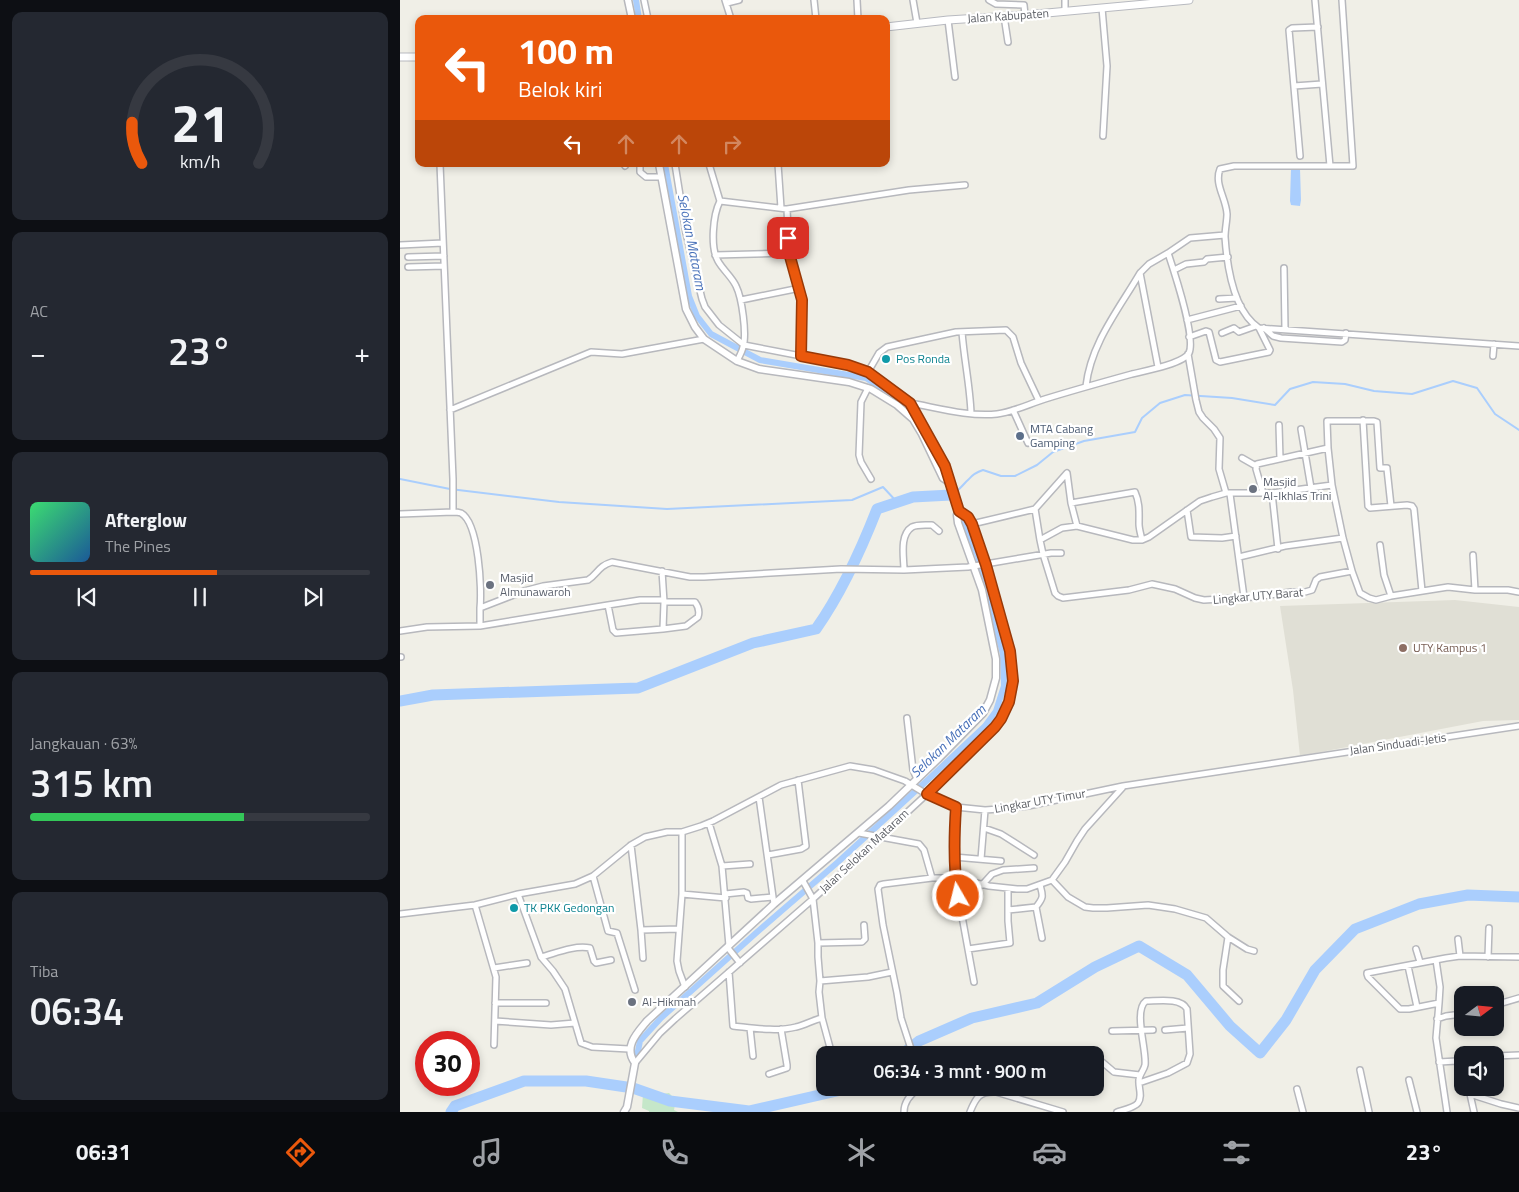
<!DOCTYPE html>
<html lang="id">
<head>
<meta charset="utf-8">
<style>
  :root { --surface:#171b24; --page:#242831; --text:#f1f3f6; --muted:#9ea1a6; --line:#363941; --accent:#ea580c }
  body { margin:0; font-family:"Titillium Web",sans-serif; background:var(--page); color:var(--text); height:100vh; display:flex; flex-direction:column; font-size:19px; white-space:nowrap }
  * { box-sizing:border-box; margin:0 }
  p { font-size:16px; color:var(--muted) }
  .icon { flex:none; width:28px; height:28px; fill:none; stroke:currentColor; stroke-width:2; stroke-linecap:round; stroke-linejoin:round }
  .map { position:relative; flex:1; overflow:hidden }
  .details { display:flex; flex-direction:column; gap:12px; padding:12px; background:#0d0f14; width:400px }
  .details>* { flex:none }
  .banner { position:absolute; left:15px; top:15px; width:475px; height:152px; border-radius:10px; box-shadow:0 2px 8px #0003; background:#ea580c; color:#fff; overflow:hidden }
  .needle { width:32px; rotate:74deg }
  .fabs { position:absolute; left:1054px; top:986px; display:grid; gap:10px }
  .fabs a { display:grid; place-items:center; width:50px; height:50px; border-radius:10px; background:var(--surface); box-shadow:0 2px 8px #0003; font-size:25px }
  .speed { position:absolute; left:15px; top:1031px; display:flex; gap:10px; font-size:25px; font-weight:700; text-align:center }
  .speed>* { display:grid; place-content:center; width:65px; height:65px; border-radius:50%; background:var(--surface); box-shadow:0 2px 8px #0003; line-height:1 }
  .speed .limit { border:8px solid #d22; background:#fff; color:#111 }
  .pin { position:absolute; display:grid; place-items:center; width:42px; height:42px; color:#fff; margin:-21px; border-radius:10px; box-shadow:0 2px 8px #0006 }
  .me { position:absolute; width:55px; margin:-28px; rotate:352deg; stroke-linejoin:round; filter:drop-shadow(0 0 4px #0008) }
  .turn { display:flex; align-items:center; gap:18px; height:105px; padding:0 20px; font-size:22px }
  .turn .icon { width:65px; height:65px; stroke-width:2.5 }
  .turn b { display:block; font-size:35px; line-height:42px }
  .lanes { display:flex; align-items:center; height:48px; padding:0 20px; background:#0003; justify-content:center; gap:25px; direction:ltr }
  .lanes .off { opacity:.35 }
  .big { font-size:38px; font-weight:600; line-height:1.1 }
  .details .card { flex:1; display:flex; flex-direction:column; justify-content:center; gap:8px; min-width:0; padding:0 18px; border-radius:10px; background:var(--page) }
  .details .dial { align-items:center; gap:0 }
  .dial svg { height:130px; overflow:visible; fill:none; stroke:var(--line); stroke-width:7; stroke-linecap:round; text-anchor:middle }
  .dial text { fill:var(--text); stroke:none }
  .song { display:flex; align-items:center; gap:15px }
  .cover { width:60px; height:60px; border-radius:8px; background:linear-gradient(135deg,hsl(140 70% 55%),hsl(210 70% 35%)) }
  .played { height:5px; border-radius:2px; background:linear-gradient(90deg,var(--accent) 55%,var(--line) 55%) }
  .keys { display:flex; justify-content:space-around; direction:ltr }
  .heat { display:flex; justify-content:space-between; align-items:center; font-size:28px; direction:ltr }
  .charge { height:8px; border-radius:4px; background:linear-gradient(90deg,#34c759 63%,var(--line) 0) }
  .trip { position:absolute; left:416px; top:1046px; width:288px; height:50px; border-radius:10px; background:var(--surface); box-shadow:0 2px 8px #0003; font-weight:600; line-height:50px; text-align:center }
  .dock { display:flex; height:80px; justify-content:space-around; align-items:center; background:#090b0e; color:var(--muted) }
  .dock .icon { width:35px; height:35px }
  .dock .on { color:var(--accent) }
  .dock b { font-size:22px; color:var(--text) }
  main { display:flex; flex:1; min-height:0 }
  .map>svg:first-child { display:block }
  .education { fill:#e0dfd5 }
  .green { fill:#c5e7c9 }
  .water { fill:#aacefd }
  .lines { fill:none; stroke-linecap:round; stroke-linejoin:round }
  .stream { stroke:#aacefd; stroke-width:2 }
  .canal { stroke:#aacefd; stroke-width:6 }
  .river { stroke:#aacefd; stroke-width:11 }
  .minor-casing { stroke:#b7b8bd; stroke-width:8 }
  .tertiary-casing { stroke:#b7b8bd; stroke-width:9 }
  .secondary-casing { stroke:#b8bac0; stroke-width:9 }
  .minor { stroke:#fff; stroke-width:5 }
  .tertiary { stroke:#fff; stroke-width:6 }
  .secondary { stroke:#fff; stroke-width:7 }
  .route-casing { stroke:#983908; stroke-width:12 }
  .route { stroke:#ea580c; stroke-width:9 }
  .culture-dot { fill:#0f9aa8; stroke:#fff; stroke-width:2 }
  .service-dot { fill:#5c6f8a; stroke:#fff; stroke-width:2 }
  .worship-dot { fill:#6b7280; stroke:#fff; stroke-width:2 }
  .education-dot { fill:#8d6e63; stroke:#fff; stroke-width:2 }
  .labels { text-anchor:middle; stroke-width:4.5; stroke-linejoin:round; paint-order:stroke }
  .street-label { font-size:12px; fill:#5e6167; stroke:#fff }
  .culture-label { font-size:12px; fill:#0d838f; stroke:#fff; text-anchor:start }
  .service-label { font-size:12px; fill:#4e5e75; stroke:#fff; text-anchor:start }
  .worship-label { font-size:12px; fill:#5b616d; stroke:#fff; text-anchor:start }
  .education-label { font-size:12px; fill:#785e54; stroke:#fff; text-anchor:start }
  .water-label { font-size:14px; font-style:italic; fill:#4871b9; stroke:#fff }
</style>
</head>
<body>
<main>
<section class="details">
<div class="card dial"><svg viewBox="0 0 100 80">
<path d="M14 69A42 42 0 1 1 86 69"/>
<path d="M14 69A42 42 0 0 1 8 44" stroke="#ea580c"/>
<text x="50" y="56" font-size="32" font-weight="700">21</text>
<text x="50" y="72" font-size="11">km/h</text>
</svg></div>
<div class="card"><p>AC</p>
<div class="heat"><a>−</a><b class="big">23°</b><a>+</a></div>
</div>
<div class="card">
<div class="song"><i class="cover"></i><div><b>Afterglow</b><p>The Pines</p></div></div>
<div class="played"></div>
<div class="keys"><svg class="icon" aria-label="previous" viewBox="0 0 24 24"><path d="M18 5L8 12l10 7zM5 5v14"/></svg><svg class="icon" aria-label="pause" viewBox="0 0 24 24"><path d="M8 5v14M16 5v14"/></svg><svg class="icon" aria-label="next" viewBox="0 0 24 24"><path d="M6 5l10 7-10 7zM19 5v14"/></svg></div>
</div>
<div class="card"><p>Jangkauan · 63%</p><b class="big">315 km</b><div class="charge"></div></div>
<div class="card"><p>Tiba</p><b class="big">06:34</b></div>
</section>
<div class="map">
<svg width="1119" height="1112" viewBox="0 0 1119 1112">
  <rect width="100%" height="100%" fill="#f0efe7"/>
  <path class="education" d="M1055 600 1119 607V720L1083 721 900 756 893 690 880 606Z"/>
  <path class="green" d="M251 1090 262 1094 269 1093 276 1100 274 1110 278 1112H249V1111L242 1108 243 1094 244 1092Z"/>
  <path class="water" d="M891 168 900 169 901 200 900 206 891 205 890 201Z"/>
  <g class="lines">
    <path class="stream" d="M0 479 50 489 159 502 267 509 452 500 483 487 497 502
      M554 493C561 489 563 484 569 479 573 474 577 472 583 470L601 476H615L637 465 653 452 684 441 735 432 742 418 760 403 785 395 832 398 875 405 890 389 913 382 945 384 974 391 1012 394 1053 381 1077 388 1095 414 1119 430"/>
    <path class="canal" d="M236 0 239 19
      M265 164 289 296 297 316 311 334 360 360 466 378 495 397 517 420
      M235 1066 240 1041 261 1018 356 933 438 862 533 775 585 726 596 711 604 686 603 654 578 556 557 511"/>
    <path class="river" d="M0 701 33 695 238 688 353 643 416 629C442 592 461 550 477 509L513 497 551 495
      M501 1055 519 1041 572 1018 637 1003 695 967 739 946 787 975 830 1026 860 1053 886 1020 915 970 955 929 1019 904 1068 895 1119 897
      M51 1112 55 1106 124 1081H186L233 1088 270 1101 349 1111 450 1088"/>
    <g class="minor-casing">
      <path id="minor" d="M244 0 248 19
        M325 0 331 19
        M414 0 416 19
        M457 0 458 19
        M513 0 517 23
        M589 0 596 4 624 5 625 15
        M665 0V11
        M915 0 930 166
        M942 0 953 166H834L820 169C814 184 826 198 827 214 827 221 825 229 825 237 827 266 833 311 859 328L1119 346
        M327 3 339 0
        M702 8 707 66 703 136
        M604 16 608 42
        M548 20 555 77
        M894 86 922 84
        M900 156 889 30 892 28 918 27
        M40 164 53 479V512
        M224 164 225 166
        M240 164V172L246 177H261
        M275 164 286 233 302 299 305 307 319 325 344 345 448 365 468 372 477 378 510 403 545 466 549 482
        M309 164 320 201 387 209 389 253 395 270 402 300 401 356
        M378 164 381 208
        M320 201C313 215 310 247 318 261 323 270 332 277 336 286 342 298 347 334 343 347 342 352 339 357 337 361
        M387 209 509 190 565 185
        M0 245 43 243
        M315 255 389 253
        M8 257 44 256
        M8 267 44 266
        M884 268 885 329
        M774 270 786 264 804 262 807 259 828 257
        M740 273 749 264 768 253
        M819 299 837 298
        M341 300 400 288
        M787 320 841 306
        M864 328 873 336 881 338 942 342 945 340 946 333
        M562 332C564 359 570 386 571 413
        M822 333 834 328 839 332 856 326
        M789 337 806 331 809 332 816 360 820 362 869 352 870 350 859 328
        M788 354 796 400 799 412 803 418 814 429 820 438 819 469 826 493
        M1093 356 1094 344
        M468 372 479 353 487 347 556 332 606 330 613 337 621 363 639 401
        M686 386C691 343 719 309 740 273L758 367
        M468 388 461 402 459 455 461 462 471 479
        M510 403C538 408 569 417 597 414 613 412 629 404 645 399 674 390 703 382 732 374 745 371 783 364 789 353 796 338 774 271 768 253L790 238 825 235
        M50 410 191 352 222 354 304 339
        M613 410 628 443
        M963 420 968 506 970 508 1007 505 1012 506 1014 509 1022 591
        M879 425 880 459
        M901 429 911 488
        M842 458 856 466
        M932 485 928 448 927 421H974L977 422 980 468H987V469L991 506
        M863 493 856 469 857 464 928 448
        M872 493 878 549
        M830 494 844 597
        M635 509 640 540
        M787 510 791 537 822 538 836 536
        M0 514 53 512C56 512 58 512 61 513 79 523 82 590 80 608L124 591 143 586 188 580C198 574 198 566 212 562L290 577H304L441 569 504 570 568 567 651 553H661
        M572 524 635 509 667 473 671 503
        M677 526 671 503 735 492C740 503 739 513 739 524 739 529 741 535 742 540
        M980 545 984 575 991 596
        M1073 555 1075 590
        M839 557 885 546 943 538
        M504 570C504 558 499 535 512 527 517 524 526 525 532 525L539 531
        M952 571 943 538 932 485 872 493H826L812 497 800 501 749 537 742 540H733L677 526 662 528 640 540 643 554 655 593 658 596 663 598 729 590 752 584 775 589 795 598 804 600 854 597 892 592H905L912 590 916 580 920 577 952 571 960 593 969 598 976 600 991 596 1048 587 1075 590H1108L1119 592
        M208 605 240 600H264
        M80 608V626
        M263 629 286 626 298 617C300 611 298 606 295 602H264
        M0 631 27 627 80 626 208 605 213 630 216 633 263 629 264 602 262 571
        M0 657H1
        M507 718 513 770 517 779
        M359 797 374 904
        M556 807 554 857 555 878 574 982
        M309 823 322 866 329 946
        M584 828 601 834 634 855
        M282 832V894L277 961 279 971 285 987
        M459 833 519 844 524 850 532 878H555L589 886 617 889H627L652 880 665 862 677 841 685 829 723 787
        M231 845 241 930 243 958
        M368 855 401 849 406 846 398 780
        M554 857 601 861
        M581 859 585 810
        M322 866 350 864
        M193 876 208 931 217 933 235 990
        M652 880 668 897 685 907 693 908H707L748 905 775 909 806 918 828 937 847 949 854 951
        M403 881 413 899 418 943V957L420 981 468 977 492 972
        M582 885 592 874 603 870 634 868
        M640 885C643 896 644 897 636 907L642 938
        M118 894 141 957 153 971 165 989 181 1043 192 1047 229 1049
        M282 894 326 898
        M325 894 344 892 347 893 348 898 351 899 373 897
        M75 905 96 977 94 1045
        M608 910 636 907
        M0 914 75 905 118 894 175 884 193 876 231 845 245 837 267 832H282L301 826 313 821 381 785 450 766 474 770 505 781 523 792 556 807 585 810 599 809 628 806 723 786 1119 726
        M241 930 279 929
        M828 937 823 970V986L839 1001
        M1058 939 1060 956
        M418 943 462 942 465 939 464 925
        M328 948 340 963
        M568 949 610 943 608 921V889
        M1016 949 1020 962
        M141 957C156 953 174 945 190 948L194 961 196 963 211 960
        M1088 957 1089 928
        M1036 960 1040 987 1039 1003 1009 1009H1000L968 977 967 974V973L1046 958 1060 956 1119 957
        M1008 966 1017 1007
        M94 968 127 963
        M329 972 333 1026C353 1028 377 1032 396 1027 405 1025 413 1020 422 1018L419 992 420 981
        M95 1003H146
        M1039 1003 1036 1038 1047 1112
        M1095 1005 1119 998
        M422 1018 432 1055
        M1037 1019 1046 1016 1062 1014
        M95 1021 151 1025 175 1023
        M350 1028 353 1056
        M765 1030 788 1028
        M712 1031 753 1030
        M513 1055 501 1018 497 993 483 925 478 889 480 885 484 884 532 878
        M1095 1056 1119 1055
        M701 1061 714 1072 740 1075
        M1039 1062 1057 1061 1062 1072
        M235 1063 260 1033 275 1019 413 899 527 794 576 746 601 719 609 701 613 681 610 651 586 565 576 533 570 521 559 511
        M960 1070 969 1112
        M369 1074 387 1068V1065L381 1029
        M1009 1080 1017 1112
        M1068 1088 1070 1094 1101 1104 1119 1108
        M897 1089 903 1112
        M1070 1094 1074 1112
        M504 1112C504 1101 511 1095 518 1088
        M570 1112C576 1097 580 1091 596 1092L663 1112
        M717 1112C723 1110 734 1108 738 1103 743 1096 738 1087 739 1080 739 1075 744 1070 745 1065 747 1051 733 1010 746 1001 757 1001 781 997 787 1009L790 1054 787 1063 768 1073 739 1083"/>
    </g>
    <g class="tertiary-casing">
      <path id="tertiary" d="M228 0 232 19
        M224 1112 227 1107 235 1063C223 1047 237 1033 247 1021L374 904 489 806 539 758 583 713 590 700 596 678V659L582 590 558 523 557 515 559 511 549 482 543 478 522 434 513 419 497 405 471 389 449 382 359 369 337 361 304 339 295 327 286 309 259 164"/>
    </g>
    <g class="secondary-casing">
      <path id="secondary" d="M486 27 548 20 625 15 789 0
        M0 57H19"/>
    </g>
    <use href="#minor" class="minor"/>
    <use href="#tertiary" class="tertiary"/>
    <use href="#secondary" class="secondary"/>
  </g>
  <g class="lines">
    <g class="route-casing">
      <path id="route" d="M388 238 389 253 402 300 401 356 448 365 468 372 510 403 545 466 559 511 568 517 572 524 586 565 610 651 613 681 609 702 601 719 595 727 527 794 556 807C554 837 553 866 558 896"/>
    </g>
    <use href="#route" class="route"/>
  </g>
  <g class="culture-dot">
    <circle cx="486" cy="359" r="5"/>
    <circle cx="114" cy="908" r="5"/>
  </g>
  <circle class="service-dot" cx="620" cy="436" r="5"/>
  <g class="worship-dot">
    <circle cx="853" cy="489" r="5"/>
    <circle cx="90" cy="585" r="5"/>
    <circle cx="232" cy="1002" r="5"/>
  </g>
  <circle class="education-dot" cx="1003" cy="648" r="5"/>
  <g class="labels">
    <g class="street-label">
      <text transform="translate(608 16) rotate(-4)" y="4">Jalan Kabupaten</text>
      <text transform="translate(858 596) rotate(-5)" y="4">Lingkar UTY Barat</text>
      <text transform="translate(998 744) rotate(-8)" y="4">Jalan Sinduadi-Jetis</text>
      <text transform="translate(640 801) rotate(-10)" y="4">Lingkar UTY Timur</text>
      <text transform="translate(464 851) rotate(-43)" y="4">Jalan Selokan Mataram</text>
    </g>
    <g class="culture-label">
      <text x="496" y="363">Pos Ronda</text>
      <text x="124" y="912">TK PKK Gedongan</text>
    </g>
    <g class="service-label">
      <text x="630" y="433">MTA Cabang<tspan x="630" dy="14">Gamping</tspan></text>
    </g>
    <g class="worship-label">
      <text x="863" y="486">Masjid<tspan x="863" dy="14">Al-Ikhlas Trini</tspan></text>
      <text x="100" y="582">Masjid<tspan x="100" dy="14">Almunawaroh</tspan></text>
      <text x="242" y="1006">Al-Hikmah</text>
    </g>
    <g class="education-label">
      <text x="1013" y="652">UTY Kampus 1</text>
    </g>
    <g class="water-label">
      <text transform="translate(292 242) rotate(79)" y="5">Selokan Mataram</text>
      <text transform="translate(548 741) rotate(-44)" y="5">Selokan Mataram</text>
    </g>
  </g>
</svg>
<div class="fabs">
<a><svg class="needle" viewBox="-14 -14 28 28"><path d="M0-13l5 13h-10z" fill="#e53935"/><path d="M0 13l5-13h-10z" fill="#9ea1a6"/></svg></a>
<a><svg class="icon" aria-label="sound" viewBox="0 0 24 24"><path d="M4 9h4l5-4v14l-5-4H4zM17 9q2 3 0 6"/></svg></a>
</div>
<div class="speed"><div class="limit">30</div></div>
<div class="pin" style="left:388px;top:238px;background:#d93025"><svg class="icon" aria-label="arrive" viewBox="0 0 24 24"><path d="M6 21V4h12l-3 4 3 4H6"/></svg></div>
<svg class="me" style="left:558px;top:896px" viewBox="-20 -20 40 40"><circle r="17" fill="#ea580c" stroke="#fff" stroke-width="3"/><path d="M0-11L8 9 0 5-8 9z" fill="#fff"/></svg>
<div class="trip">06:34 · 3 mnt · 900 m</div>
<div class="banner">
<div class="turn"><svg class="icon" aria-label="left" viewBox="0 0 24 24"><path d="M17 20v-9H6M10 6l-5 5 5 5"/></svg><div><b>100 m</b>Belok kiri</div></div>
<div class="lanes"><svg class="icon" aria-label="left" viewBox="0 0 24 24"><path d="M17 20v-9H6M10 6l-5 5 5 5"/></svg><svg class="icon off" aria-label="ahead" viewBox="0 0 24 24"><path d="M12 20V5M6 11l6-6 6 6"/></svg><svg class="icon off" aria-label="ahead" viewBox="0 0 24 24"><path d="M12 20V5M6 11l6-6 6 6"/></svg><svg class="icon off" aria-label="right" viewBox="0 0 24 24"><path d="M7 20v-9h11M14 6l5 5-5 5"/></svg></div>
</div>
</div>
</main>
<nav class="dock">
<b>06:31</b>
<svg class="icon on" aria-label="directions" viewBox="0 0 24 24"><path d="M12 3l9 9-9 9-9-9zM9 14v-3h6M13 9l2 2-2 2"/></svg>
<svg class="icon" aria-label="music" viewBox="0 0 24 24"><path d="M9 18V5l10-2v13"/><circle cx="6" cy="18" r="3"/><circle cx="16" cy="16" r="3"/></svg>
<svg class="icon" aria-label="phone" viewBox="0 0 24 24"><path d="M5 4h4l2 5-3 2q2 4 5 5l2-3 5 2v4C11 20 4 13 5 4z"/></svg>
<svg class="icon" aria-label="climate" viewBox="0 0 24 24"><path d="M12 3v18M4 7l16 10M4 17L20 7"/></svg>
<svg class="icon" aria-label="car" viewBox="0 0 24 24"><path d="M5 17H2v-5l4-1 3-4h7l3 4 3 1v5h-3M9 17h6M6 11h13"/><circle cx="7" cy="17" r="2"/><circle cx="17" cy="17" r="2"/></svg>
<svg class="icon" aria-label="filters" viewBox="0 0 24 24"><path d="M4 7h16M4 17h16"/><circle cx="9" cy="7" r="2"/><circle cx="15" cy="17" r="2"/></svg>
<b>23°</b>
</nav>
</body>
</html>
